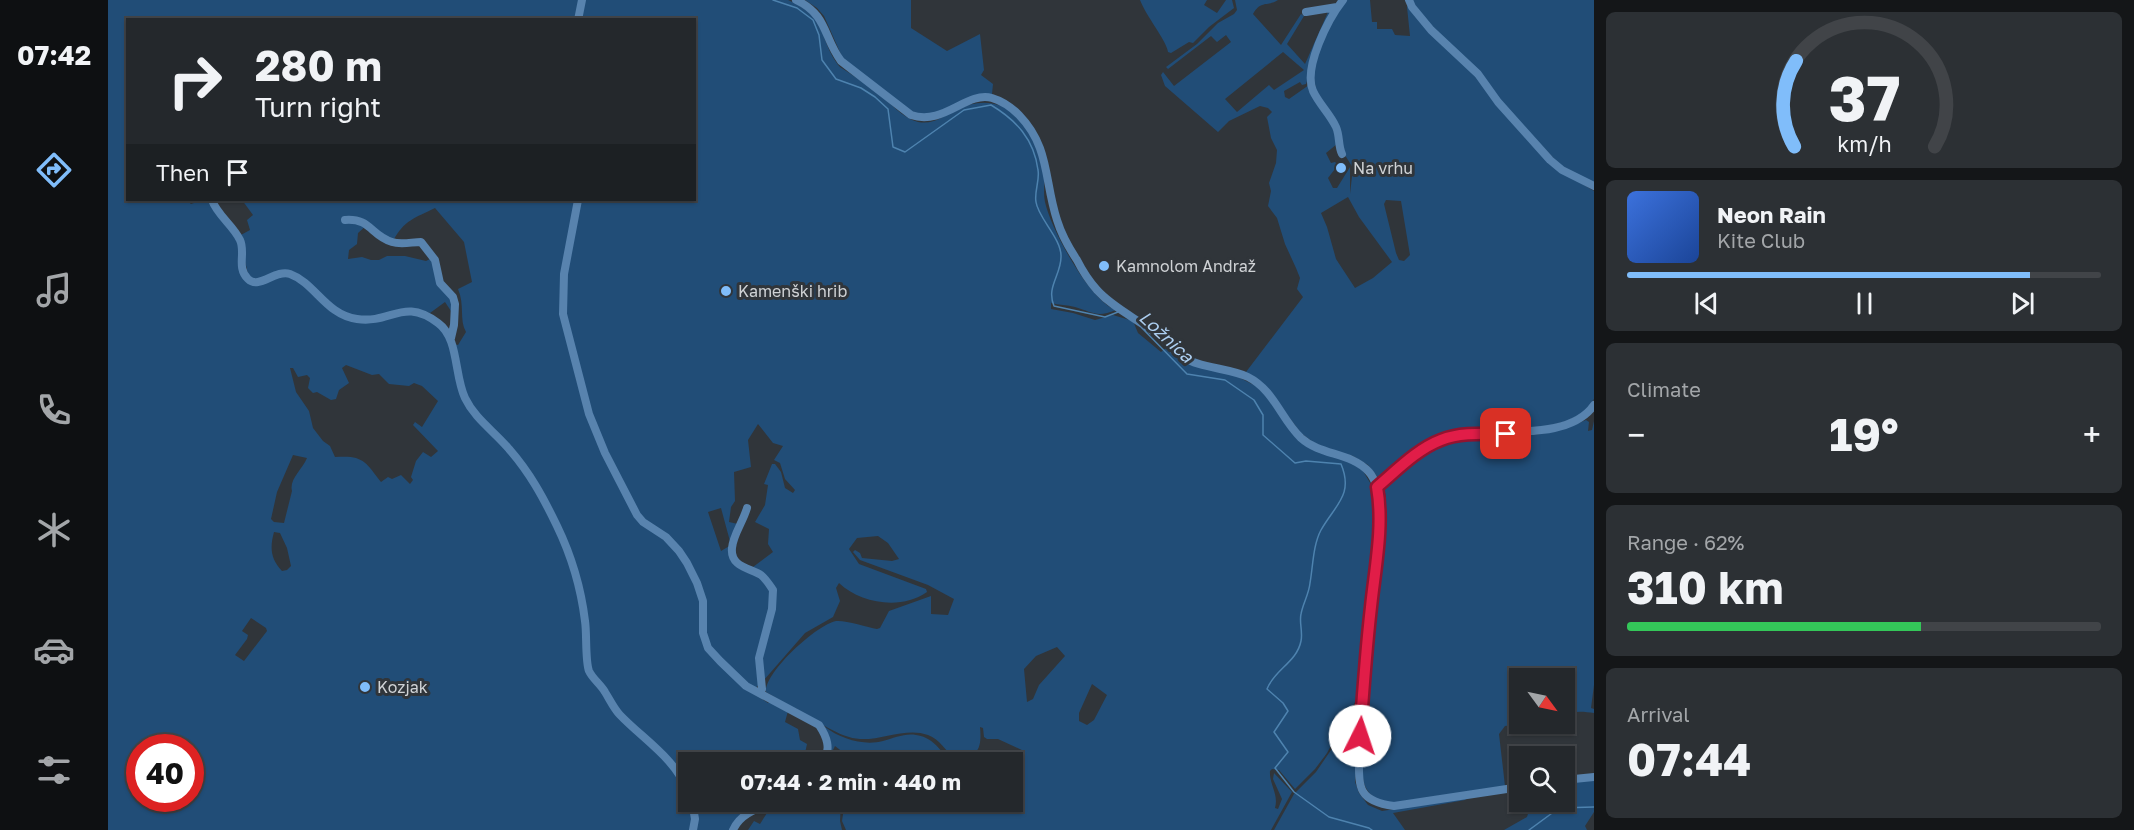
<!DOCTYPE html>
<html lang="en">
<head>
<meta charset="utf-8">
<style>
  :root { --surface:#24282c; --page:#2c3034; --text:#f1f3f6; --muted:#a3a6a9; --line:#414448; --accent:#80bdfa }
  body { margin:0; font-family:"Golos Text",sans-serif; background:var(--page); color:var(--text); height:100vh; display:flex; flex-direction:column; font-size:22px; white-space:nowrap }
  * { box-sizing:border-box; margin:0 }
  p { font-size:20px; color:var(--muted) }
  .icon { flex:none; width:33px; height:33px; fill:none; stroke:currentColor; stroke-width:2; stroke-linecap:round; stroke-linejoin:round }
  .map { position:relative; flex:1; overflow:hidden }
  .side { display:flex; flex-direction:column; gap:12px; padding:12px; background:#141618; width:540px }
  .side>* { flex:none }
  .top-card { position:absolute; left:18px; top:18px; width:570px; height:183px; border-radius:0px; box-shadow:0 2px 4px #0004,0 0 0 2px var(--line); background:#24282c; color:var(--text); overflow:hidden }
  .needle { width:39px; rotate:123deg }
  .buttons { position:absolute; left:1401px; top:668px; display:grid; gap:12px }
  .buttons a { display:grid; place-items:center; width:66px; height:66px; border-radius:0px; background:var(--surface); box-shadow:0 2px 4px #0004,0 0 0 2px var(--line); font-size:30px }
  .speed { position:absolute; left:18px; top:734px; display:flex; gap:12px; font-size:30px; font-weight:700; text-align:center }
  .speed>* { display:grid; place-content:center; width:78px; height:78px; border-radius:50%; background:var(--surface); box-shadow:0 2px 4px #0004,0 0 0 2px var(--line); line-height:1 }
  .speed .limit { border:9px solid #d22; background:#fff; color:#111 }
  .pin { position:absolute; display:grid; place-items:center; width:51px; height:51px; color:#fff; margin:-26px; border-radius:12px; box-shadow:0 3px 9px #0006 }
  .me { position:absolute; width:66px; margin:-33px; rotate:4deg; stroke-linejoin:round; filter:drop-shadow(0 0 4px #0008) }
  .turn { display:flex; align-items:center; gap:21px; height:126px; padding:0 30px; font-size:27px }
  .turn .icon { width:78px; height:78px; stroke-width:2.5 }
  .turn b { display:block; font-size:42px; line-height:51px }
  .then { display:flex; align-items:center; height:57px; padding:0 30px; background:#0003; gap:12px; font-size:22px }
  .big { font-size:45px; font-weight:700; line-height:1.1 }
  .side .tile { flex:1; display:flex; flex-direction:column; justify-content:center; gap:9px; min-width:0; padding:0 21px; border-radius:9px; background:var(--page) }
  .side .dial { align-items:center; gap:0 }
  .dial svg { height:156px; overflow:visible; fill:none; stroke:var(--line); stroke-width:7; stroke-linecap:round; text-anchor:middle }
  .dial text { fill:var(--text); stroke:none }
  .song { display:flex; align-items:center; gap:18px }
  .cover { width:72px; height:72px; border-radius:9px; background:linear-gradient(135deg,hsl(220 70% 55%),hsl(220 70% 35%)) }
  .played { height:6px; border-radius:3px; background:linear-gradient(90deg,var(--accent) 85%,var(--line) 85%) }
  .keys { display:flex; justify-content:space-around; direction:ltr }
  .heat { display:flex; justify-content:space-between; align-items:center; font-size:33px; direction:ltr }
  .charge { height:9px; border-radius:4px; background:linear-gradient(90deg,#34c759 62%,var(--line) 0) }
  .trip { position:absolute; left:570px; top:752px; width:345px; height:60px; border-radius:0px; background:var(--surface); box-shadow:0 2px 4px #0004,0 0 0 2px var(--line); font-weight:700; line-height:60px; text-align:center }
  main { display:flex; flex:1; min-height:0 }
  .dock { display:flex; flex-direction:column; width:108px; justify-content:space-around; align-items:center; background:#0e1012; color:var(--muted) }
  .dock .icon { width:42px; height:42px }
  .dock .active { color:var(--accent) }
  .dock b { font-size:27px; color:var(--text) }
  .map>svg:first-child { display:block }
  .green { fill:#214d77; fill-rule:evenodd }
  .lines { fill:none; stroke-linecap:round; stroke-linejoin:round }
  .stream { stroke:#4e83af; stroke-width:1.5 }
  .minor { stroke:#5883ae; stroke-width:8 }
  .route-casing { stroke:#92132f; stroke-width:15 }
  .route { stroke:#e11d48; stroke-width:10 }
  .poi-dot { fill:#80bdfa; stroke:#30353a; stroke-width:2 }
  .labels { text-anchor:middle; stroke-width:6; stroke-linejoin:round; paint-order:stroke }
  .poi-label { font-size:16px; fill:#cfd2d5; stroke:#30353a; text-anchor:start }
  .water-label { font-size:18px; font-style:italic; fill:#accef0; stroke:#30353a }
</style>
</head>
<body>
<main>
<nav class="dock">
<b>07:42</b>
<svg class="icon active" aria-label="directions" viewBox="0 0 24 24"><path d="M12 3l9 9-9 9-9-9zM9 14v-3h6M13 9l2 2-2 2"/></svg>
<svg class="icon" aria-label="music" viewBox="0 0 24 24"><path d="M9 18V5l10-2v13"/><circle cx="6" cy="18" r="3"/><circle cx="16" cy="16" r="3"/></svg>
<svg class="icon" aria-label="phone" viewBox="0 0 24 24"><path d="M5 4h4l2 5-3 2q2 4 5 5l2-3 5 2v4C11 20 4 13 5 4z"/></svg>
<svg class="icon" aria-label="climate" viewBox="0 0 24 24"><path d="M12 3v18M4 7l16 10M4 17L20 7"/></svg>
<svg class="icon" aria-label="car" viewBox="0 0 24 24"><path d="M5 17H2v-5l4-1 3-4h7l3 4 3 1v5h-3M9 17h6M6 11h13"/><circle cx="7" cy="17" r="2"/><circle cx="17" cy="17" r="2"/></svg>
<svg class="icon" aria-label="filters" viewBox="0 0 24 24"><path d="M4 7h16M4 17h16"/><circle cx="9" cy="7" r="2"/><circle cx="15" cy="17" r="2"/></svg>
</nav>
<div class="map">
<svg width="1486" height="830" viewBox="0 0 1486 830">
  <rect width="100%" height="100%" fill="#30353a"/>
  <path class="green" d="M0 0H473L467 20H20V200H78L83 204 86 203 87 200H102L133 246 139 280 143 284C156 285 164 272 177 274 198 277 215 310 240 318 277 330 308 291 338 333L337 335 346 344 350 345 358 332C351 320 357 305 350 289L364 282 356 242 327 208C307 218 296 220 285 241L272 236 260 224 250 233 249 244 241 250 240 259 254 257 263 260H271L279 256H297L318 261 324 258C328 266 327 274 330 281 339 298 351 294 344 320L343 311 337 302 322 313C313 311 304 307 294 309 288 310 283 314 277 315 266 319 252 319 240 315 217 308 194 268 172 271 164 272 158 278 151 281L141 278 131 236 142 230 139 220 145 215 134 200H468L453 274V316L466 361 468 379 491 445 525 514 536 525 560 541 581 570 593 602 594 636 599 649 625 678 654 696V699L660 703 663 701 680 711 677 722 690 729 692 740 699 744 695 762H580V787L565 762 515 716 497 689 496 692C500 699 504 709 510 716 531 740 580 766 580 801H583V830H0ZM238 365 264 375 271 374 281 384 301 386 306 383 314 386 330 401 314 427 307 422 305 425 330 451 323 457 315 452 308 461 303 477 305 480 302 484 293 475 284 479 280 477 273 482C257 461 255 455 227 457L222 446 215 441 205 428 201 411 188 392 182 368H185L190 377 199 375 202 378 200 388 205 393 209 392 223 400 228 399 231 390 241 383 234 368ZM185 455 199 458C194 470 181 479 184 491L176 523 166 522 163 519 169 492ZM166 532 172 533 179 548 183 566 179 570 174 571C162 558 162 547 166 532ZM143 618 158 628 159 631 136 661 127 655 139 639 140 635 134 631ZM32 747H82V798H32Z
    M476 0H680C723 18 709 39 732 67 745 75 758 84 770 93 782 102 794 118 810 122 826 125 835 116 848 110 875 96 902 102 919 128 927 140 935 160 936 175 937 184 935 193 937 202 943 230 982 301 1008 310 989 318 984 312 967 307 959 305 951 305 943 303V309L965 313 987 320 1005 315 1025 321 1030 333 1053 352 1059 347 1126 375 1148 386 1160 398 1190 438 1246 464 1255 471 1264 486 1267 534 1251 695 1219 753 1207 769 1187 789 1171 770 1164 769 1162 771C1161 784 1171 794 1167 808L1170 809 1174 799 1165 779 1166 773 1184 792 1163 830H738L734 821 737 801H904L905 774 916 751 890 739H879L876 737 875 728 872 727C874 746 871 759 848 759 838 752 832 739 820 735 799 727 775 740 752 739 732 738 708 720 690 711L688 708 687 709 658 692C656 673 708 625 728 621 737 620 759 627 769 629L772 628 781 611 823 596V614L840 615 846 599 820 585 752 560 745 552 747 550 752 553 754 558 784 561 791 559 780 543 770 536 749 538 741 549 751 564 818 589 819 592C794 610 753 604 731 583L728 588 732 601 725 617 697 633 656 680 652 659 667 591 645 567 665 552 660 544 661 529 647 522 657 505 660 485 656 484 664 464H667L673 472 677 488 685 493 687 490 677 479 672 463 666 460 675 446 665 443 650 424 640 440 643 467 626 472 627 501 623 507 621 522 630 524 627 555 631 562 650 575 665 596 651 646 652 683 647 689 608 655 598 637 597 605 580 563 531 516 505 467 483 412 457 314 458 275 472 200H586V20L472 19ZM613 508 623 545 613 551 600 512ZM949 647 957 656 931 685 925 699 919 702 916 669 928 656ZM984 684 999 695 986 720 979 725 971 721V713Z
    M697 0H803V28L839 51 872 34 876 70 873 75 885 84 884 94H877L825 115 805 113 735 59 716 16 709 8Z
    M1032 0H1099L1096 5 1109 13 1118 0H1124L1126 8 1101 27 1085 43 1081 42 1063 53 1060 52C1058 40 1038 16 1032 0Z
    M1127 0H1170C1159 7 1153 0 1145 14L1173 45 1193 14 1196 16 1179 44 1197 64 1220 12 1223 14 1198 84 1194 85 1192 82 1176 91 1177 97 1181 99 1201 85 1223 120 1229 144 1218 153 1223 163 1227 162 1230 165 1220 178 1225 188H1229L1242 167V194L1245 168 1235 152 1233 135 1210 98 1204 70 1225 17 1236 0H1262L1264 22H1269V29H1284L1287 35 1302 36 1299 7 1301 5 1366 74 1441 164 1486 191V399L1477 412 1459 421 1432 428 1347 434 1272 480 1260 465 1245 456 1220 449 1205 442 1193 433 1174 408 1138 372 1195 297 1189 289 1192 278 1188 268 1177 244 1169 218 1160 206 1163 191 1161 183 1168 163 1169 150 1163 138 1159 117 1164 112 1160 108 1152 106 1121 121 1110 132 1057 86 1053 75 1055 72 1066 86 1123 42 1118 35 1109 42 1103 36 1060 69 1058 67 1089 44 1110 23 1126 14 1129 10ZM1175 52 1196 70 1166 90 1161 85 1129 112 1117 99ZM1240 197 1251 217 1284 262 1265 278 1247 288 1228 259 1219 227 1213 213ZM1278 200 1293 201 1302 255 1296 261 1291 260 1288 253 1276 204Z
    M1304 0H1486V183L1452 165 1314 17Z
    M1478 420 1481 422 1480 431 1484 430 1486 421V685L1483 708 1486 709V713C1476 712 1466 710 1457 716L1456 678H1412V723H1418L1397 726 1391 734 1397 786 1284 803C1252 798 1254 779 1254 751L1278 498 1276 488C1283 477 1293 470 1303 463 1313 455 1322 447 1334 443 1354 434 1376 438 1397 438 1423 437 1454 431 1478 420Z
    M1249 712 1250 719 1247 782 1251 793 1260 805 1274 811 1359 798 1357 800 1285 813 1297 830H1166L1186 794 1208 772Z
    M717 727C733 739 756 746 775 741 786 738 797 733 808 735 830 738 832 757 850 762H741L740 759 736 761 729 758 736 755V753L727 746 725 750H723Z
    M1486 779V812L1477 826 1479 830H1396L1419 817 1424 801H1456L1457 782Z
    M585 801H643L638 807 643 809 624 830H586Z
    M674 801H716L715 804 724 810 727 801 733 802 732 821 734 830H640L646 821 652 824 659 813 655 808 664 805 667 810 674 807 671 802Z"/>
  <g class="lines">
    <path class="stream" d="M665 0 689 8 705 20 711 35 714 60 728 79 753 88 767 97 780 109 785 147 797 152 856 110 883 105C908 120 926 139 930 170 932 180 926 192 928 202 930 218 954 239 953 257 953 275 938 287 946 306L997 317 1010 312
      M1034 328 1079 374 1117 380 1146 400 1155 415V435L1187 463 1198 461 1233 464C1246 495 1227 505 1213 530 1205 545 1205 566 1202 583 1201 594 1195 603 1193 614 1191 622 1195 632 1193 641 1189 662 1166 670 1159 689L1175 703 1180 711 1166 732 1180 752 1167 768 1186 792 1221 817 1261 828 1264 830
      M1421 830 1451 808 1486 807"/>
    <path class="minor" d="M688 0C720 15 715 37 733 61L803 115C836 126 858 91 884 98 894 101 904 108 911 115 942 147 936 180 949 220 953 233 961 248 969 260 974 270 982 282 989 290 1006 309 1032 320 1051 336 1059 342 1066 352 1075 357 1091 368 1121 368 1140 377 1166 390 1173 419 1193 438 1213 456 1243 452 1261 472 1269 481 1270 494 1272 506L1251 753C1251 786 1248 801 1286 806L1412 787
      M1301 0 1304 7 1323 30 1370 74 1390 102 1442 160 1454 170 1486 186
      M1198 12 1229 7
      M470 20 474 0
      M1234 154C1230 146 1232 136 1228 127 1222 114 1211 104 1205 91 1195 68 1220 19 1235 0
      M104 200C109 215 125 225 132 240 138 253 128 267 140 279 151 290 167 269 182 274 207 283 218 315 249 319 284 324 295 297 330 323 351 338 346 375 357 398 367 419 386 431 401 449 422 473 435 497 449 526 463 555 473 588 477 621 479 633 477 661 481 671 484 678 493 685 497 692 502 700 506 709 512 715 536 740 568 759 580 792
      M470 200 456 274 455 314 481 414 497 453 529 515 535 522 558 537 571 551 579 563 589 583 595 601V633L600 648 612 661 638 686 711 725C719 737 723 748 716 762
      M237 220C263 218 262 235 284 242 293 245 304 242 313 242L327 260 332 283 345 297 347 304 346 325 343 338
      M1269 487C1288 472 1308 450 1332 440 1373 424 1458 446 1486 405
      M639 508C635 522 625 535 624 548 622 567 642 568 653 575 658 579 661 584 665 590L664 609 651 658 654 689
      M1456 780 1486 777
      M584 801 587 819 585 830
      M625 830C633 812 652 808 669 801"/>
  </g>
  <g class="lines">
    <g class="route-casing">
      <path id="route" d="M1252 736C1255 693 1258 650 1263 607 1267 568 1276 526 1269 487 1288 471 1309 449 1333 440 1353 432 1377 434 1398 434"/>
    </g>
    <use href="#route" class="route"/>
  </g>
  <g class="poi-dot">
    <circle cx="1233" cy="168" r="6"/>
    <circle cx="996" cy="266" r="6"/>
    <circle cx="618" cy="291" r="6"/>
    <circle cx="257" cy="687" r="6"/>
  </g>
  <g class="labels">
    <g class="poi-label">
      <text x="1245" y="174">Na vrhu</text>
      <text x="1008" y="272">Kamnolom Andraž</text>
      <text x="630" y="297">Kamenški hrib</text>
      <text x="269" y="693">Kozjak</text>
    </g>
    <g class="water-label">
      <text transform="translate(1058 337) rotate(43)" y="6">Ložnica</text>
    </g>
  </g>
</svg>
<div class="buttons">
<a><svg class="needle" viewBox="-14 -14 28 28"><path d="M0-13l5 13h-10z" fill="#e53935"/><path d="M0 13l5-13h-10z" fill="#a3a6a9"/></svg></a>
<a><svg class="icon" aria-label="search" viewBox="0 0 24 24"><circle cx="10" cy="10" r="6"/><path d="M15 15l6 6"/></svg></a>
</div>
<div class="speed"><div class="limit">40</div></div>
<div class="pin" style="left:1398px;top:434px;background:#d93025"><svg class="icon" aria-label="arrive" viewBox="0 0 24 24"><path d="M6 21V4h12l-3 4 3 4H6"/></svg></div>
<svg class="me" style="left:1252px;top:736px" viewBox="-20 -20 40 40"><circle r="19" fill="#fff"/><path d="M0-13L10 11 0 6-10 11z" fill="#e11d48"/></svg>
<div class="trip">07:44 · 2 min · 440 m</div>
<div class="top-card">
<div class="turn"><svg class="icon" aria-label="right" viewBox="0 0 24 24"><path d="M7 20v-9h11M14 6l5 5-5 5"/></svg><div><b>280 m</b>Turn right</div></div>
<div class="then">Then<svg class="icon" aria-label="arrive" viewBox="0 0 24 24"><path d="M6 21V4h12l-3 4 3 4H6"/></svg></div>
</div>
</div>
<section class="side">
<div class="tile dial"><svg viewBox="0 0 100 80">
<path d="M14 69A42 42 0 1 1 86 69"/>
<path d="M14 69A42 42 0 0 1 15 25" stroke="#80bdfa"/>
<text x="50" y="56" font-size="32" font-weight="700">37</text>
<text x="50" y="72" font-size="11">km/h</text>
</svg></div>
<div class="tile">
<div class="song"><i class="cover"></i><div><b>Neon Rain</b><p>Kite Club</p></div></div>
<div class="played"></div>
<div class="keys"><svg class="icon" aria-label="previous" viewBox="0 0 24 24"><path d="M18 5L8 12l10 7zM5 5v14"/></svg><svg class="icon" aria-label="pause" viewBox="0 0 24 24"><path d="M8 5v14M16 5v14"/></svg><svg class="icon" aria-label="next" viewBox="0 0 24 24"><path d="M6 5l10 7-10 7zM19 5v14"/></svg></div>
</div>
<div class="tile"><p>Climate</p>
<div class="heat"><a>−</a><b class="big">19°</b><a>+</a></div>
</div>
<div class="tile"><p>Range · 62%</p><b class="big">310 km</b><div class="charge"></div></div>
<div class="tile"><p>Arrival</p><b class="big">07:44</b></div>
</section>
</main>
</body>
</html>
